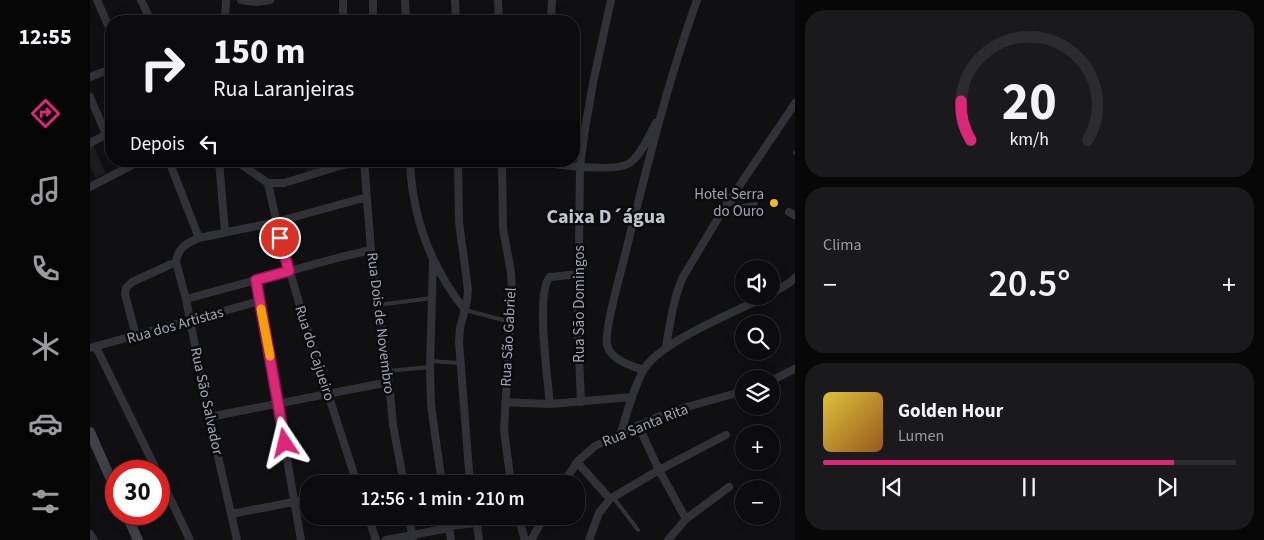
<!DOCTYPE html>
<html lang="pt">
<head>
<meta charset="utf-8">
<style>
  :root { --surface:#0c0c0e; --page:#1a1a1c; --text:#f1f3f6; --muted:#9a9b9e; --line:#2c2c2e; --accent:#db2777 }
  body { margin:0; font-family:"Source Sans 3",sans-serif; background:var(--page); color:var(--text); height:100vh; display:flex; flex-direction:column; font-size:19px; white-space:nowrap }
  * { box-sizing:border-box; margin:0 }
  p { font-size:16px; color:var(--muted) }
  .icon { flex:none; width:28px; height:28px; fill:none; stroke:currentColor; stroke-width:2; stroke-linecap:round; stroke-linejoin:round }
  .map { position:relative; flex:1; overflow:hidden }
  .drawer { display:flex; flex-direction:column; gap:10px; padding:10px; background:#070708; width:469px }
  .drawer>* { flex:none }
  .hud { position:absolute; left:15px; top:15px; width:475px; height:152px; border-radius:20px; box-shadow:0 2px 12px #0003,0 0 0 1px var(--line); background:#0c0c0e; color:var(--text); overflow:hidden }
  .controls { position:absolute; left:645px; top:260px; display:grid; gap:10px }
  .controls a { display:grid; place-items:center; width:45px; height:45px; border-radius:50%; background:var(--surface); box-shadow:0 2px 12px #0003,0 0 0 1px var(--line); font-size:25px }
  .speed { position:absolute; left:15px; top:460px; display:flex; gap:10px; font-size:25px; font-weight:700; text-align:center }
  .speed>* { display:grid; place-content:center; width:65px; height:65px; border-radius:50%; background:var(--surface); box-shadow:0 2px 12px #0003,0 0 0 1px var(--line); line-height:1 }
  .speed .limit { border:8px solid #d22; background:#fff; color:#111 }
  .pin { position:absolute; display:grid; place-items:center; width:42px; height:42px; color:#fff; margin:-21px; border:2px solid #fff; border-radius:50%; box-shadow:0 1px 5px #0007 }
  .me { position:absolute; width:55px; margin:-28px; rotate:350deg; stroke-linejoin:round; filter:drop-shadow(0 0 4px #0008) }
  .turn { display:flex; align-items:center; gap:18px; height:105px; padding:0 25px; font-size:22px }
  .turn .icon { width:65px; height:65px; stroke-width:2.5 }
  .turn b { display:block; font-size:35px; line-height:42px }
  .then { display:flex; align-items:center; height:48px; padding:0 25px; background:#0003; gap:10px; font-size:19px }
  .big { font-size:38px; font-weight:600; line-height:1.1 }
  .drawer .card { flex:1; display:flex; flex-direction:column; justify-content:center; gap:8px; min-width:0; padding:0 18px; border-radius:20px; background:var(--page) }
  .drawer .dial { align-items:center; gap:0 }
  .dial svg { height:130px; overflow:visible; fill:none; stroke:var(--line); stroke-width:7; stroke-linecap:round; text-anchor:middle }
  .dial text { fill:var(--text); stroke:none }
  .song { display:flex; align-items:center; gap:15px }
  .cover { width:60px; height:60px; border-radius:8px; background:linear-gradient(135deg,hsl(50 70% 55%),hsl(30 70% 35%)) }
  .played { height:5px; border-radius:2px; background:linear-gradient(90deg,var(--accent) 85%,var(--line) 85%) }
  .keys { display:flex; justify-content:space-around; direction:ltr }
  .heat { display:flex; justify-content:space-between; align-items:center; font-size:28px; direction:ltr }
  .trip { position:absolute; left:210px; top:475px; width:285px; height:50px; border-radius:20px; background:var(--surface); box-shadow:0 2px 12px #0003,0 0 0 1px var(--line); font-weight:600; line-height:50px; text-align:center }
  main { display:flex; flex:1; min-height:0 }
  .dock { display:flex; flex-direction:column; width:90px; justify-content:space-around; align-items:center; background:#050506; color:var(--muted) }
  .dock .icon { width:35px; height:35px }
  .dock .selected { color:var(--accent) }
  .dock b { font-size:22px; color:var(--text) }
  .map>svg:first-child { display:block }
  .built { fill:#1c1c1f }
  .green { fill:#171c18 }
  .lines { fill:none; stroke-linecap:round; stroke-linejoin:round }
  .lane { stroke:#313237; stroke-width:4 }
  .street { stroke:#313237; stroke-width:8 }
  .secondary { stroke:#3f4147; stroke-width:10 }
  .route-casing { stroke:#8e194d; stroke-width:12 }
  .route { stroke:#db2777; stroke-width:9 }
  .slow { stroke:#f59e0b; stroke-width:9 }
  .poi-dot { fill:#f4b826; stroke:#0b0b0d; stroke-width:2 }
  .labels { text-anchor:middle; stroke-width:5; stroke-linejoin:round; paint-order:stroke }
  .poi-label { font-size:15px; fill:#a1a6b3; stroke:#0b0b0d; text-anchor:end }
  .street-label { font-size:15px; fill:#a1a6b3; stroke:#0b0b0d }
  .district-label { font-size:20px; font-weight:bold; fill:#c2c5cf; stroke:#0b0b0d }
</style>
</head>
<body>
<main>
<nav class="dock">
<b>12:55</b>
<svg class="icon selected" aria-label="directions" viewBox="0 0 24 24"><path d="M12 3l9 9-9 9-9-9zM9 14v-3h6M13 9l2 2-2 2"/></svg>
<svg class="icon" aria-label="music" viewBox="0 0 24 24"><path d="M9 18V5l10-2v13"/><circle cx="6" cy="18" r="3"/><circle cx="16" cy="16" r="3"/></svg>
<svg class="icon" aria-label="phone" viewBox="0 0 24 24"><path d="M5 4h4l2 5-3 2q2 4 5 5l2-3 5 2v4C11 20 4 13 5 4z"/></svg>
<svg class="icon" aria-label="climate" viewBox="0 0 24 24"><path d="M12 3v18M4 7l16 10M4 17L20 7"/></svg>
<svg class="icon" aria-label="car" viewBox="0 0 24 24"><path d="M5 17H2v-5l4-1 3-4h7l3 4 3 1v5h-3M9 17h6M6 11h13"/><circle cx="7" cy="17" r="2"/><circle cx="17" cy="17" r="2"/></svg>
<svg class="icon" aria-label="filters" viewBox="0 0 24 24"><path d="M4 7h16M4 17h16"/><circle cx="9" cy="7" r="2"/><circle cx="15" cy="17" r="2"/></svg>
</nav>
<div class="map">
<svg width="706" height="540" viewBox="0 0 706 540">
  <rect width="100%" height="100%" fill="#101012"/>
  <path class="built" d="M3 145 16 173 6 178 0 165V147Z"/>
  <path class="green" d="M153 161H250L217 172 216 164Z"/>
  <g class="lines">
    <path class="lane" d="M705 153 706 152
      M638 203 653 206 666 204
      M288 305 342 298
      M375 310 421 322
      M340 361 369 363
      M298 371 340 367
      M523 497 548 530
      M359 528 387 525"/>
    <path class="street" d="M7 0 21 32
      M51 0 61 21
      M151 0 167 2 180 0
      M253 0V21
      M283 0V21
      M315 0 316 21
      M365 0 366 21
      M408 0 409 21
      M135 21 136 0
      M461 21 462 0
      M0 77 21 69
      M0 97 16 134
      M0 143 21 132
      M79 161 109 238
      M129 161 135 232
      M146 161 178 183C199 285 236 384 267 484
      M274 161 281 250 288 305 298 371 303 425 314 484
      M320 161C322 217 340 266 375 310
      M368 161 369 222 378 289 377 301 370 328 369 342 380 484
      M412 161 413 229 421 272 422 293 414 430 421 484
      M441 161C461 164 527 174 541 162 552 154 559 135 566 123
      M178 183H194L253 165 274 161
      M0 187 50 161
      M699 212 706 216
      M343 261 340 367 341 405 352 484
      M166 280 211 540
      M681 294 699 283 706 277
      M96 299 251 257 281 250
      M46 336 35 294 36 288 42 282 86 262
      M6 347 67 471
      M576 347C580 324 583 299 593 277L633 210 706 102
      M0 348 170 301
      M553 370C540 365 521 360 517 345 514 331 529 279 533 263 555 175 576 86 607 0
      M681 381 706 368
      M415 402 460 404 542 397
      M491 402 488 334 490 166 495 129 503 83 521 0
      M460 404C458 382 445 291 460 277L489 274
      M119 417 299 382
      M548 425 569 470 596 519
      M531 433C537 412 543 390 553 371 567 343 647 311 677 296
      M487 462 520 499
      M69 475 100 540
      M473 484 487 462 505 446 565 418 593 408 654 391
      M141 514 219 499
      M278 516 286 540
      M319 516 323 540
      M357 516 361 540
      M386 516 389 540
      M428 516 435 540
      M0 534 4 540
      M147 540 119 417 96 299 86 262C88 247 97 243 109 238L186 222 277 197
      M296 540 359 528
      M441 540 455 516
      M499 540 509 513 520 499 569 470 636 435
      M578 540 596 519 639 487"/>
    <path class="secondary" d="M0 432 26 491
      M36 514 48 540"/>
  </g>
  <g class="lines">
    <g class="route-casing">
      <path id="route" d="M190 238 199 271 166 280 195 443"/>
    </g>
    <use href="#route" class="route"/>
    <path class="slow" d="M171 309 180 356"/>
  </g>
  <circle class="poi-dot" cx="684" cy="203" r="5"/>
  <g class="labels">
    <g class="poi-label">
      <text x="674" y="199">Hotel Serra<tspan x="674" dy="17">do Ouro</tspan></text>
    </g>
    <g class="street-label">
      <text transform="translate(489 304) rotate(-90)" y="5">Rua São Domingos</text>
      <text transform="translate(291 323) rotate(83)" y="5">Rua Dois de Novembro</text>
      <text transform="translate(85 325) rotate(-16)" y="5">Rua dos Artistas</text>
      <text transform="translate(418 337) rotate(-87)" y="5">Rua São Gabriel</text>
      <text transform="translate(225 353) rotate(72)" y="5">Rua do Cajueiro</text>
      <text transform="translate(117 401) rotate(78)" y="5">Rua São Salvador</text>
      <text transform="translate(555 425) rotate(-22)" y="5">Rua Santa Rita</text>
    </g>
    <g class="district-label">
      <text x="516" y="223">Caixa D´água</text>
    </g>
  </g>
</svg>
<div class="controls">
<a><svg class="icon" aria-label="sound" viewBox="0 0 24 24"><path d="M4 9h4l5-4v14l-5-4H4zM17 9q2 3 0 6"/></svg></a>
<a><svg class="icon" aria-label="search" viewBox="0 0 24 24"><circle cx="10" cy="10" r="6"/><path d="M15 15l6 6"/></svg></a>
<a><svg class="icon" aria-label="layers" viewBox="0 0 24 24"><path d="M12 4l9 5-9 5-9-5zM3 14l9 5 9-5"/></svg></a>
<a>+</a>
<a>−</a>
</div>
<div class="speed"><div class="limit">30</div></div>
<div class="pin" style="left:190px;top:238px;background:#d93025"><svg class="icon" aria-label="arrive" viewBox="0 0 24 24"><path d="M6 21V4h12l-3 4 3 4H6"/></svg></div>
<svg class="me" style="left:195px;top:443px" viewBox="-20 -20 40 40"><path d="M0-17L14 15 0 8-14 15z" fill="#db2777" stroke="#fff" stroke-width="4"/></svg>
<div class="trip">12:56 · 1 min · 210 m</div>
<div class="hud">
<div class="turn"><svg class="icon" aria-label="right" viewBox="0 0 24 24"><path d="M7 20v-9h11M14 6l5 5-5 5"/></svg><div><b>150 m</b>Rua Laranjeiras</div></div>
<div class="then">Depois<svg class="icon" aria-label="left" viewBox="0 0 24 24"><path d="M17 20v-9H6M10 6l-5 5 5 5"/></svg></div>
</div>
</div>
<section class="drawer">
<div class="card dial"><svg viewBox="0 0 100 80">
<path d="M14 69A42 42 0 1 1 86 69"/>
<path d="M14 69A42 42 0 0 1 8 45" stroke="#db2777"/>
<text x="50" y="56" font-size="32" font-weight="700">20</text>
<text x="50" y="72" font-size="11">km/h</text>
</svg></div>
<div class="card"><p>Clima</p>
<div class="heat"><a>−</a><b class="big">20.5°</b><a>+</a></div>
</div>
<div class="card">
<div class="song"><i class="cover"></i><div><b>Golden Hour</b><p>Lumen</p></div></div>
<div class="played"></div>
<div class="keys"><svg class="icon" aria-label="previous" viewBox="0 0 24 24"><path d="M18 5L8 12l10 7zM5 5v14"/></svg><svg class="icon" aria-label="pause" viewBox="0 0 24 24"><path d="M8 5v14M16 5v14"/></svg><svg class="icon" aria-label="next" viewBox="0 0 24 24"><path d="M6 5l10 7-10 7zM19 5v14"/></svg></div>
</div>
</section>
</main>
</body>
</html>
